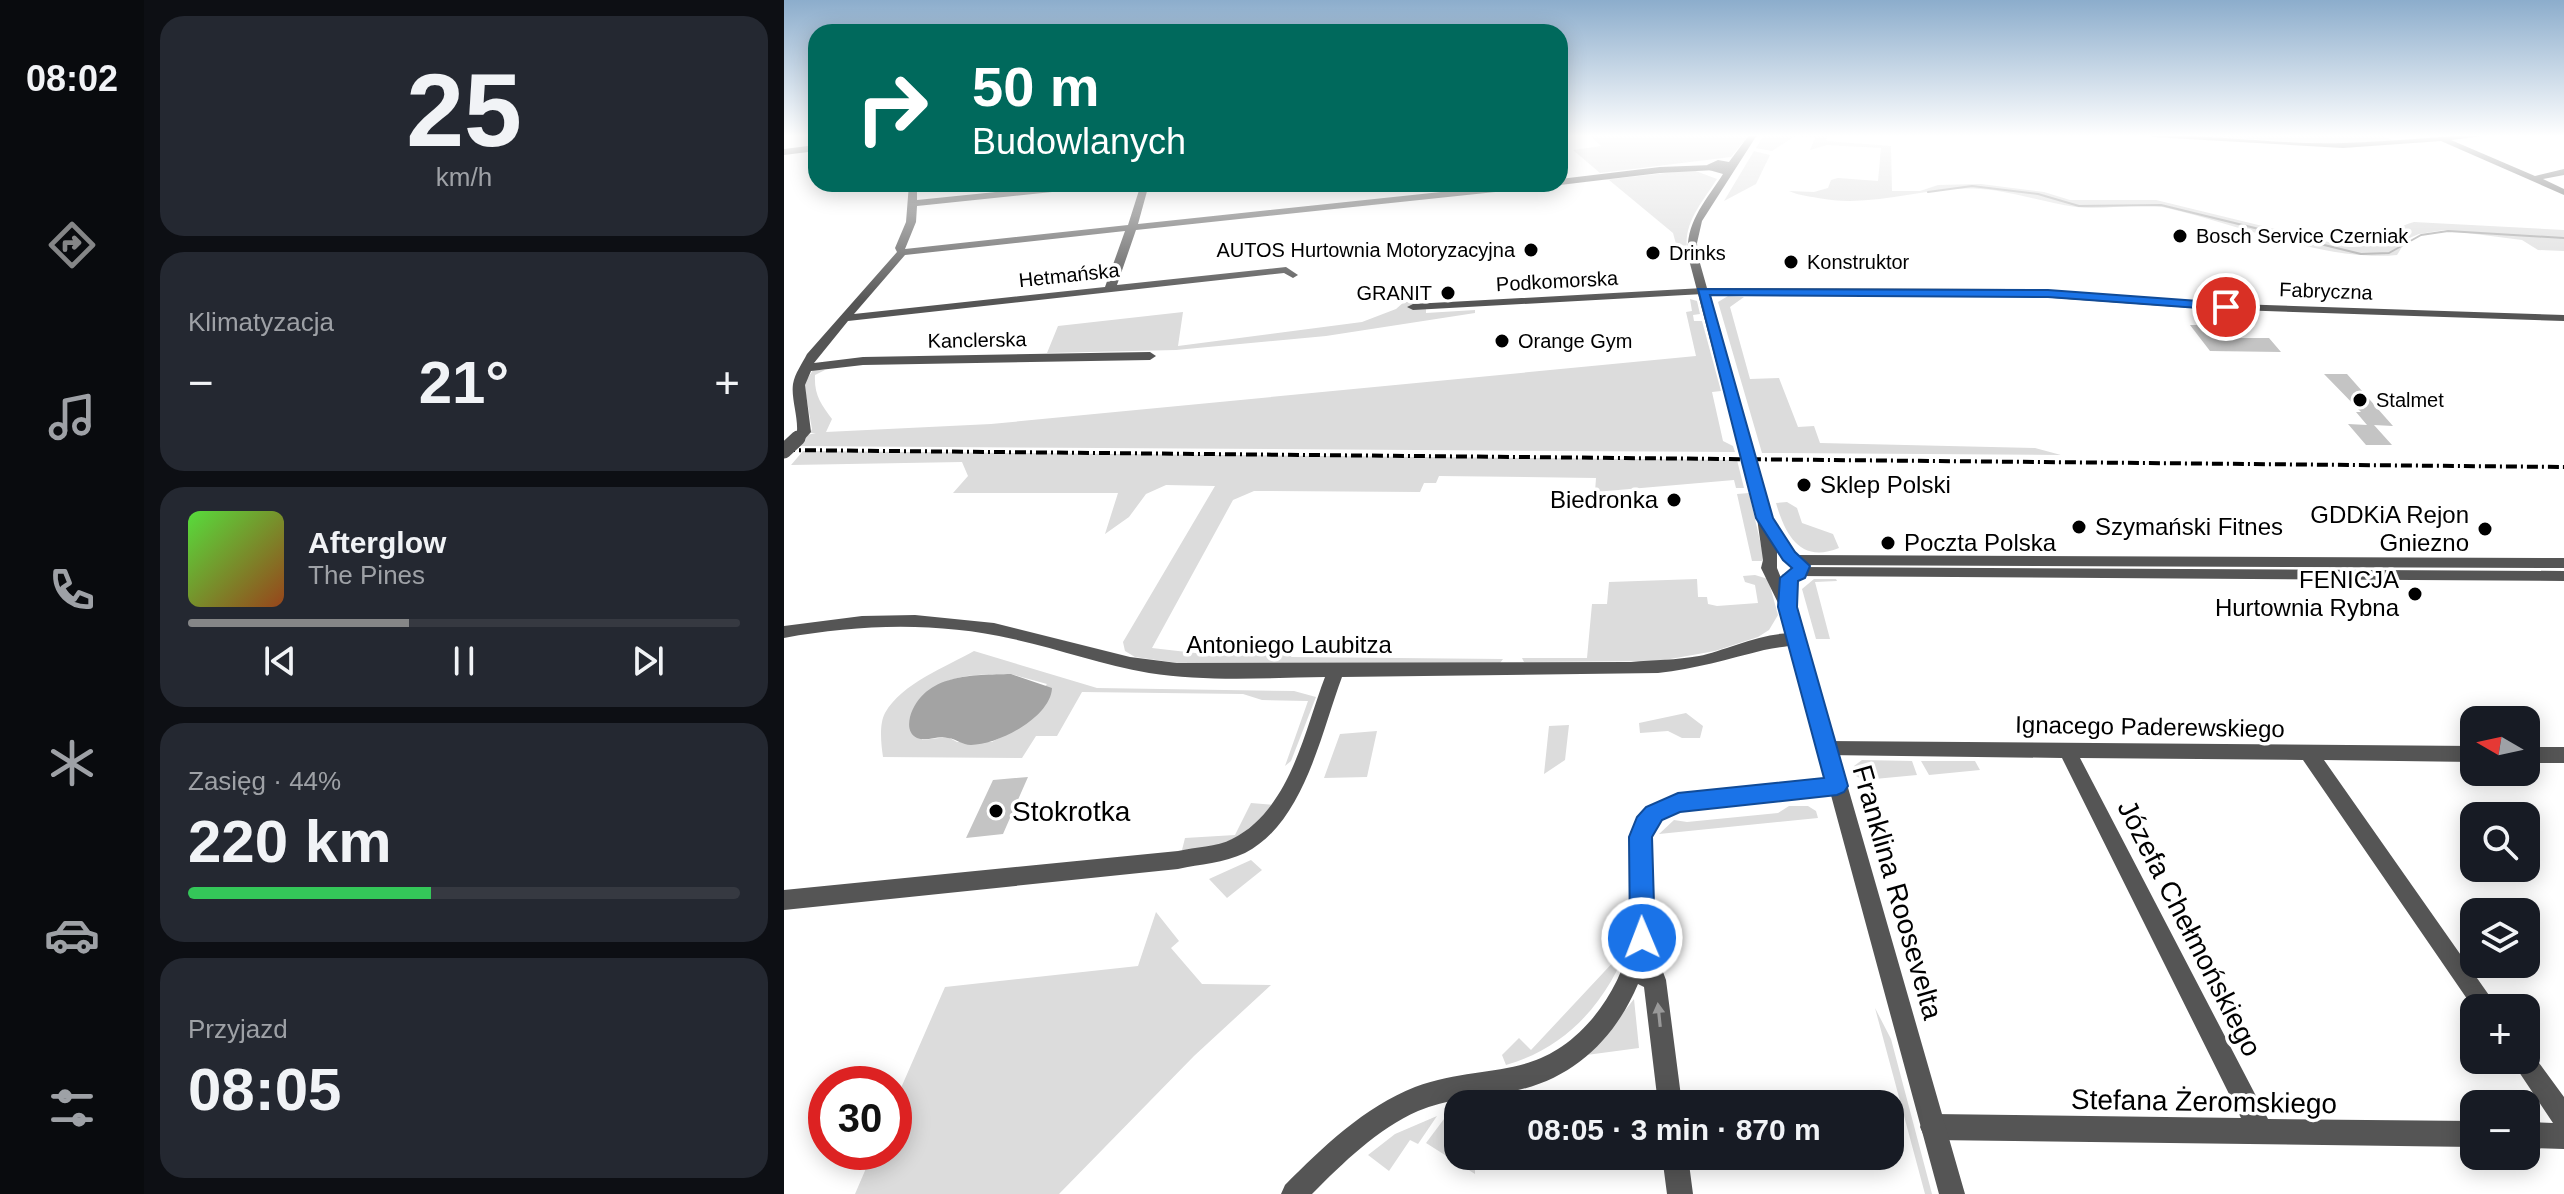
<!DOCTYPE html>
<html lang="pl">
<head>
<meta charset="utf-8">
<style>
  :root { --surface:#171b24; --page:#242831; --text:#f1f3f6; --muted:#9ea1a6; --line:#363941; --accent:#858687 }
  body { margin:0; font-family:Helvetica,sans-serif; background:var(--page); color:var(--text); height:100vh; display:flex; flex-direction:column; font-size:30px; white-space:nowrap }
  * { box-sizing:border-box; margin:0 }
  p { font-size:26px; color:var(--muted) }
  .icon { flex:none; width:44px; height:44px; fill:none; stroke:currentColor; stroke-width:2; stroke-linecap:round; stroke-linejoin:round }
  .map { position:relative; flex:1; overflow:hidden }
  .sheet { display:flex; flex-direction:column; gap:16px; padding:16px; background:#0d0f14; width:640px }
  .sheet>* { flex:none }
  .banner { position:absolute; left:24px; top:24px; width:760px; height:168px; border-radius:24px; box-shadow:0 4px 20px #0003; background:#00695c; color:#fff; overflow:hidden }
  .needle { width:52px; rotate:279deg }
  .tools { position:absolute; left:1676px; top:706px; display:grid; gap:16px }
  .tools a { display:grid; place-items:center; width:80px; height:80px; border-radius:16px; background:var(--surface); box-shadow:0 4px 20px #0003; font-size:40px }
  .speed { position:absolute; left:24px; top:1066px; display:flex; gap:16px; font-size:40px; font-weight:700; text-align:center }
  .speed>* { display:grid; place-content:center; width:104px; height:104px; border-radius:50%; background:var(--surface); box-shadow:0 4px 20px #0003; line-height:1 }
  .speed .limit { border:12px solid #d22; background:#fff; color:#111 }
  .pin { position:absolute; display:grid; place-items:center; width:68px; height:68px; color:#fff; margin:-34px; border:4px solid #fff; border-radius:50%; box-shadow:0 2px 8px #0007 }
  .me { position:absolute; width:88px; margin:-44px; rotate:359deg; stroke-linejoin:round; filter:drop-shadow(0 0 6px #0008) }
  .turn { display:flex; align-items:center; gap:28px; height:168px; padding:0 32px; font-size:36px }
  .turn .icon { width:104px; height:104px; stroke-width:2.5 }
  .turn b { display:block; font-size:56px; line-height:68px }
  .big { font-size:60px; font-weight:600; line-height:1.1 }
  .sheet .tile { flex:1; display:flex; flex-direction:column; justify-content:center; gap:12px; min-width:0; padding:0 28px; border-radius:24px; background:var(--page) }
  .sheet .dial { align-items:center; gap:0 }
  .dial b { font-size:104px; line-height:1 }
  .song { display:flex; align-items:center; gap:24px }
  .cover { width:96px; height:96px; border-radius:12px; background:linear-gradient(135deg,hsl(110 70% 55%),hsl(20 70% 35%)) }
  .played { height:8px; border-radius:4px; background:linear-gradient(90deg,var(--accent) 40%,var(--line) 40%) }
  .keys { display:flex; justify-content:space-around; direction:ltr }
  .heat { display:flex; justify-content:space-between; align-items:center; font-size:44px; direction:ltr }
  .charge { height:12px; border-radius:6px; background:linear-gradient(90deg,#34c759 44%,var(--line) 0) }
  .trip { position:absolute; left:660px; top:1090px; width:460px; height:80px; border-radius:24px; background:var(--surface); box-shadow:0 4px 20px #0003; font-weight:600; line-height:80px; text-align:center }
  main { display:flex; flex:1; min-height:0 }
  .tabs { display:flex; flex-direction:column; width:144px; justify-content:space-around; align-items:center; background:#090b0e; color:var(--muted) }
  .tabs .icon { width:56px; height:56px }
  .tabs .current { color:var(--accent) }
  .tabs b { font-size:36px; color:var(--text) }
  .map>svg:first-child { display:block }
  .green { fill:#dcdcdc; fill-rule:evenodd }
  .water { fill:#a3a3a3 }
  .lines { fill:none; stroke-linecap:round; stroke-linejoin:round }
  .stream { stroke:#a3a3a3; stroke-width:2 }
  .building { fill:#c4c4c4 }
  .minor { fill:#555; fill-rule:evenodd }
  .tertiary { fill:#555; fill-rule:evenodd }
  .rail { stroke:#000; stroke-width:4; stroke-dasharray:11 4 2 4; stroke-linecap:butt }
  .minor-bridge { stroke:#555; stroke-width:15 }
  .oneway { fill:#999 }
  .route { fill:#1a73e8; stroke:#114b97; stroke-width:2 }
  .poi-dot { fill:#000; stroke:#fff; stroke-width:3 }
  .labels { text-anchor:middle; stroke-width:7; stroke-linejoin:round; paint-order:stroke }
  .far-poi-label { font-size:20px; fill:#000; stroke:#fff; text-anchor:start }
  .far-street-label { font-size:20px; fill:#000; stroke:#fff }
  .poi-label { font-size:24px; fill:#000; stroke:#fff; text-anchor:start }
  .street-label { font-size:24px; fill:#000; stroke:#fff }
  .near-poi-label { font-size:28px; fill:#000; stroke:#fff; text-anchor:start }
  .near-street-label { font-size:28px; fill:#000; stroke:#fff }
</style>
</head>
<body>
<main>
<nav class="tabs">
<b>08:02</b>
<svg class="icon current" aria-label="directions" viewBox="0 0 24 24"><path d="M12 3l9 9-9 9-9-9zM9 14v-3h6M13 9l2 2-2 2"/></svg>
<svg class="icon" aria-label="music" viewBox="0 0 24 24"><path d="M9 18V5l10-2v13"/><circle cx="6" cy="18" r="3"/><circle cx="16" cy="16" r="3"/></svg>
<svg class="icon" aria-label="phone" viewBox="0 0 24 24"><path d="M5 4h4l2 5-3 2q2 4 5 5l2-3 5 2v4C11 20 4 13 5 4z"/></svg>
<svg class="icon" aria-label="climate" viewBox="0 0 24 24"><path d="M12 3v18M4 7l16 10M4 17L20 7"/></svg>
<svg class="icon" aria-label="car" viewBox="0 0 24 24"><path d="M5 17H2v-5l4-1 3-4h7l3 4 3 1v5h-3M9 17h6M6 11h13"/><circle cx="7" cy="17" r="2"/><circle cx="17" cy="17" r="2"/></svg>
<svg class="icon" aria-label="filters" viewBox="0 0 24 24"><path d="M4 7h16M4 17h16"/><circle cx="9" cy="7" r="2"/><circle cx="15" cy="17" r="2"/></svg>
</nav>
<section class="sheet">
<div class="tile dial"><b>25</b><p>km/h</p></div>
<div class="tile"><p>Klimatyzacja</p>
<div class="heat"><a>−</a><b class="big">21°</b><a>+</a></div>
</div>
<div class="tile">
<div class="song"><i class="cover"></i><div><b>Afterglow</b><p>The Pines</p></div></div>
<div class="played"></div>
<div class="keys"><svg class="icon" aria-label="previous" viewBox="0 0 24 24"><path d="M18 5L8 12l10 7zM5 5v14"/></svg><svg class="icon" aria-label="pause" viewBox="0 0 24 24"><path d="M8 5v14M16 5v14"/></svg><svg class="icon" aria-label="next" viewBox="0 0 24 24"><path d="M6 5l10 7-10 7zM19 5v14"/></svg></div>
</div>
<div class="tile"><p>Zasięg · 44%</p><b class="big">220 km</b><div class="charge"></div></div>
<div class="tile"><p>Przyjazd</p><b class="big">08:05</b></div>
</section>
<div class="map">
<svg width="1780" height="1194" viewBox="0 0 1780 1194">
  <rect width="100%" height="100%" fill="#fff"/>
  <path class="green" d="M805 135H965L947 157 816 173 789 150 817 146Z
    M980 135H1043L1042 141 1107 146 1108 191H1136L1154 185 1197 184 1260 192 1286 200H1372L1565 247C1599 248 1601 230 1630 222L1780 230V251L1754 250 1738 240 1660 230 1635 234 1623 239 1613 255C1543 262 1452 224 1383 208 1354 201 1321 211 1292 207 1260 203 1229 191 1196 189 1141 185 1091 209 1034 198 1024 196 1013 195 1005 191L1030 192 1044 188 1047 180 1054 178 1094 181 1097 148 1043 145 1026 150 1031 138 1011 136 988 151 972 148Z
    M1394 135H1598L1614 143 1551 144Z
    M970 151 986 155 972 184 940 201Z
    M909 170 933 179C918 203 897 225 904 254L895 255 889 233 825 180H819Z
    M944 296 960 297 946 307 966 379 995 378 1014 427 1030 426 1036 443 1251 448 1277 455 978 453 934 302Z
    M906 299 913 301 916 314 909 315 910 321H918L937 391 928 392 939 441 949 446 951 452 11 446 23 435 32 433H26L28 429 20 384 29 370H41L31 375C30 395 37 404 48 419L42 432 207 424 912 356 902 312 908 311Z
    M620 302H630L628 309H642V313L691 310V313L542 336 392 350 263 353 274 326 399 312 394 346 578 322 612 309Z
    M19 451 953 460 960 488H952L950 480 811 492 812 478 655 476 652 483H640L636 492 470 491 449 500 368 648 420 654H508L507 657 719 659 716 663H394L351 657 341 651 339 642 431 486 382 485 362 494 345 517 321 534 334 493H169L184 476 178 462 7 465Z
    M965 493 980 558 978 561H968L953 494Z
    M1003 502 1013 508 1018 523 1049 534 1055 548C1016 564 1001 534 992 503Z
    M971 575 984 579 994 615 985 630 974 637 931 651 875 661 740 662 738 658H803L808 604H823L825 582 913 579 914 597H923L924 604 933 606 974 603 971 585 961 582 959 576Z
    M1030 579H1052L1053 581 1031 582 1046 639H1032L1018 589Z
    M190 651 313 688 510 691 532 697 507 761 501 766 524 701 478 700 459 694 298 692 273 736H252L238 758 99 757C97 744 95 724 101 713 118 683 162 667 190 651ZM227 674 263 684 220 735 208 742H173L164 737 138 740 127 714C149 674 186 674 227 674Z
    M902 713 919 726 916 738H898L884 731 856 733 855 723Z
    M785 725 781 760 760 774 765 726Z
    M593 731 583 777 540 778 556 734Z
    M1078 760 1128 761 1133 775 1080 780 1072 776 1070 766Z
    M1137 761H1191L1196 770 1145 775Z
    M467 803 491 805C456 837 447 847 398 850L401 838 451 835Z
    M1005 806H1024L1032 811 1034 818 875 834 890 820 903 822 994 813Z
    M467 860 478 870 443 898 425 879Z
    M372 912 395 941 387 948 418 984 487 985 410 1056 275 1194H71L89 1152H110V1104L161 987 354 966Z
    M832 935 846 940C825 999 785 1047 722 1065L718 1055 735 1038 747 1050 834 957 822 946Z
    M850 999 855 1048 795 1056 824 1032Z
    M1091 1008 1107 1039 1148 1194H1141Z
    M674 1113V1156H691V1174L642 1143 663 1115Z
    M653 1116 634 1144 626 1140 605 1171 584 1155 611 1134Z"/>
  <path class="water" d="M227 674 268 688C267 717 214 745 187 745 178 745 173 739 164 738 154 735 143 742 133 738 125 734 124 726 126 717 140 673 189 675 227 674Z"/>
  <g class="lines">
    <path class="stream" d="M1144 192 1188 186 1254 194 1295 206 1377 205 1577 254 1605 253 1637 235 1664 231 1780 238"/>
  </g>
  <path class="building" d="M1406 325H1425L1435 338H1485L1497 352 1426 351Z
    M1540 374H1563L1609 426 1590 425 1608 445H1582L1564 424 1583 425 1572 412H1577Z
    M244 777 219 834 182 838 209 780Z"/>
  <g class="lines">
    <path class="minor" d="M1364 135C1429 134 1495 145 1560 143 1609 142 1658 135 1707 135L1667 140 1751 176 1780 169V175L1759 179 1780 189V195L1657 141 1559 148 1368 137Z
      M32 145V151L0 155V149Z
      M928 165 932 168 931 170 876 173 776 185 773 184H776V179L876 167Z
      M125 184H133V200L290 184H320L316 187 133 206 132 222 121 249 344 225 357 184H365L354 224 733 184H762L758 187 352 230 333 285 502 267 514 275 509 278 500 273 64 321 30 363 79 357 366 352 372 356 366 360 79 365 27 371 21 385 27 432 19 441H9L7 438 13 431C14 416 7 398 9 384 11 373 18 364 23 354L113 252 111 248 122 222ZM341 231 321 287 70 314 121 255Z
      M919 288 1229 289 1422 303 1780 315V321L1422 309 1229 295 919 294 629 310 623 307 629 304Z
      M131 615 210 623 346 657 393 663 847 662C869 660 893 660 915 656 943 650 991 627 1018 635L1020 639 1018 643C1006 647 993 647 980 650 944 659 911 669 874 673L558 677C537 733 520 823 461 853 440 863 416 864 394 869L0 910V890L394 851C411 847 433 847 448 839 506 810 520 732 541 677 483 678 422 682 365 673 319 665 275 649 229 639 153 622 77 624 0 638V626L78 616Z
      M1042 741 1690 746V762L1540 760 1714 1008 1690 1009 1519 760 1296 758 1484 1119 1690 1121V1147L1149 1140 1140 1136 1136 1127 1140 1118 1149 1114 1457 1118 1278 758 1042 755 1035 753 1033 748 1035 743Z
      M1742 747H1780V763H1742Z
      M1053 778 1060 780 1063 786 1060 792 1053 794 894 811 877 821 868 833 870 929 862 965 879 972 882 980 898 1104H874L860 987 854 984C830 1041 786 1082 724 1092 694 1097 662 1099 634 1111 593 1129 559 1163 528 1194H497L501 1185C539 1147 580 1107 631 1087 701 1061 752 1084 808 1019 827 996 842 967 847 938 855 899 830 830 868 806 891 790 923 792 950 789 984 785 1019 782 1053 778Z
      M1742 1049 1747 1052 1780 1097V1149L1742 1148V1122L1769 1123 1727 1060H1742Z
      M878 1156H904L909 1194H883Z"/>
    <path class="tertiary" d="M965 135H973L918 221 913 243 914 256 988 520 1012 555 1780 558V568L1014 565 1000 560 993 549V568L997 578 999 574H1009L1010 568 1016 567 1780 571V581L1012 576V607L1181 1194H1155L996 607 977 568 979 560 973 518 904 256C901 222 922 201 939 174L925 170 923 165 934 160 945 162Z"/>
    <path class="rail" d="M0 450 1780 467"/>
    <path class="minor-bridge" d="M0 451 14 438"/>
  </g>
  <defs><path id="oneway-solid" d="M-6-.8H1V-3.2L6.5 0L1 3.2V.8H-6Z" transform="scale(2)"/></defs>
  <use class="oneway" href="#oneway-solid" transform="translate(875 1015) rotate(-96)"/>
  <linearGradient id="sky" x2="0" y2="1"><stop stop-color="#8cadcc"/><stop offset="0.45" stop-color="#fff"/><stop offset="1" stop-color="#fff" stop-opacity="0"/></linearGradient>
  <rect width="1780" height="302" fill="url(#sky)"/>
  <path class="route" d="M914 289 1264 290 1442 303 1448 307 1442 310 1264 297 926 295 989 518 1011 552 1026 566 1021 578 1014 581 1013 607 1064 786 1060 792 1053 795 896 812 878 820 868 837 871 938 867 946 858 949 850 946 846 938 845 837 853 817 862 807 894 793 1040 778 994 607 996 578 1008 568 999 560 972 518Z"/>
  <g class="poi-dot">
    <circle cx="1396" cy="236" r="8"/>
    <circle cx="747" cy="250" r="8"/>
    <circle cx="869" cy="253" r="8"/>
    <circle cx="1007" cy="262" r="8"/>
    <circle cx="664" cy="293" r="8"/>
    <circle cx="718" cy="341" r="8"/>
    <circle cx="1576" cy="400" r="8"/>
    <circle cx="1020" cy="485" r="8"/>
    <circle cx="890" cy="500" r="8"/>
    <circle cx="1295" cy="527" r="8"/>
    <circle cx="1701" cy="529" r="8"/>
    <circle cx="1104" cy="543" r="8"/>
    <circle cx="1631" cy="594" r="8"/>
    <circle cx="212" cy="811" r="8"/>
  </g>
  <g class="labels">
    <g class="far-poi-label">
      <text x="1412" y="243">Bosch Service Czerniak</text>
      <text x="731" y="257" text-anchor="end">AUTOS Hurtownia Motoryzacyjna</text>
      <text x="885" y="260">Drinks</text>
      <text x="1023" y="269">Konstruktor</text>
      <text x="648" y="300" text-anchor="end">GRANIT</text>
      <text x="734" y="348">Orange Gym</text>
      <text x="1592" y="407">Stalmet</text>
    </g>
    <g class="far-street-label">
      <text transform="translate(285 275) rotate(-6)" y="7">Hetmańska</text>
      <text transform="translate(773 281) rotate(-3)" y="7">Podkomorska</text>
      <text transform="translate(1542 291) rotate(2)" y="7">Fabryczna</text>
      <text transform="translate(193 340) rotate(-1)" y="7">Kanclerska</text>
    </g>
    <g class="poi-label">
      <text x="1036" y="493">Sklep Polski</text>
      <text x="874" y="508" text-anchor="end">Biedronka</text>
      <text x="1685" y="523" text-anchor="end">GDDKiA Rejon<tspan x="1685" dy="28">Gniezno</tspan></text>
      <text x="1311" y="535">Szymański Fitnes</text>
      <text x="1120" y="551">Poczta Polska</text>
      <text x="1615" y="588" text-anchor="end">FENICJA<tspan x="1615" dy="28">Hurtownia Rybna</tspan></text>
    </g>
    <g class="street-label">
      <text x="505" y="653">Antoniego Laubitza</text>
      <text transform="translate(1366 727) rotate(1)" y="8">Ignacego Paderewskiego</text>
    </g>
    <g class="near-poi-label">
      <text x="228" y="821">Stokrotka</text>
    </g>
    <g class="near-street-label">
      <text transform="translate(1114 892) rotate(74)" y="10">Franklina Roosevelta</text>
      <text transform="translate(1406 928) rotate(63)" y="10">Józefa Chełmońskiego</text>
      <text transform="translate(1420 1101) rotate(1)" y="10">Stefana Żeromskiego</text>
    </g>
  </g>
</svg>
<div class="tools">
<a><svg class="needle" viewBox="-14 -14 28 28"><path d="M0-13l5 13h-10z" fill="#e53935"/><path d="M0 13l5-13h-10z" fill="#9ea1a6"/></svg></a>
<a><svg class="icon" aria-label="search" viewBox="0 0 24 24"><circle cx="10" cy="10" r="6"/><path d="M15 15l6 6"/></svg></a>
<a><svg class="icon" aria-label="layers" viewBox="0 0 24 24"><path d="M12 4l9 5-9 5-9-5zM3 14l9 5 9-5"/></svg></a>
<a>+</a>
<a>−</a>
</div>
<div class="speed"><div class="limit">30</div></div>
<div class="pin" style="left:1442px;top:307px;background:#d93025"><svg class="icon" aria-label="arrive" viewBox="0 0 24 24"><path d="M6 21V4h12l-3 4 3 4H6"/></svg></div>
<svg class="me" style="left:858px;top:938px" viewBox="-20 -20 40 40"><circle r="17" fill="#1a73e8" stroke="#fff" stroke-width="3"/><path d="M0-11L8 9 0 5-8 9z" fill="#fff"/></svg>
<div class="trip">08:05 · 3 min · 870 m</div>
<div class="banner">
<div class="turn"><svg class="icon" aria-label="right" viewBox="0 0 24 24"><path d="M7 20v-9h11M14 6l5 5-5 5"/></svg><div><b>50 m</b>Budowlanych</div></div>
</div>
</div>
</main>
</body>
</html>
